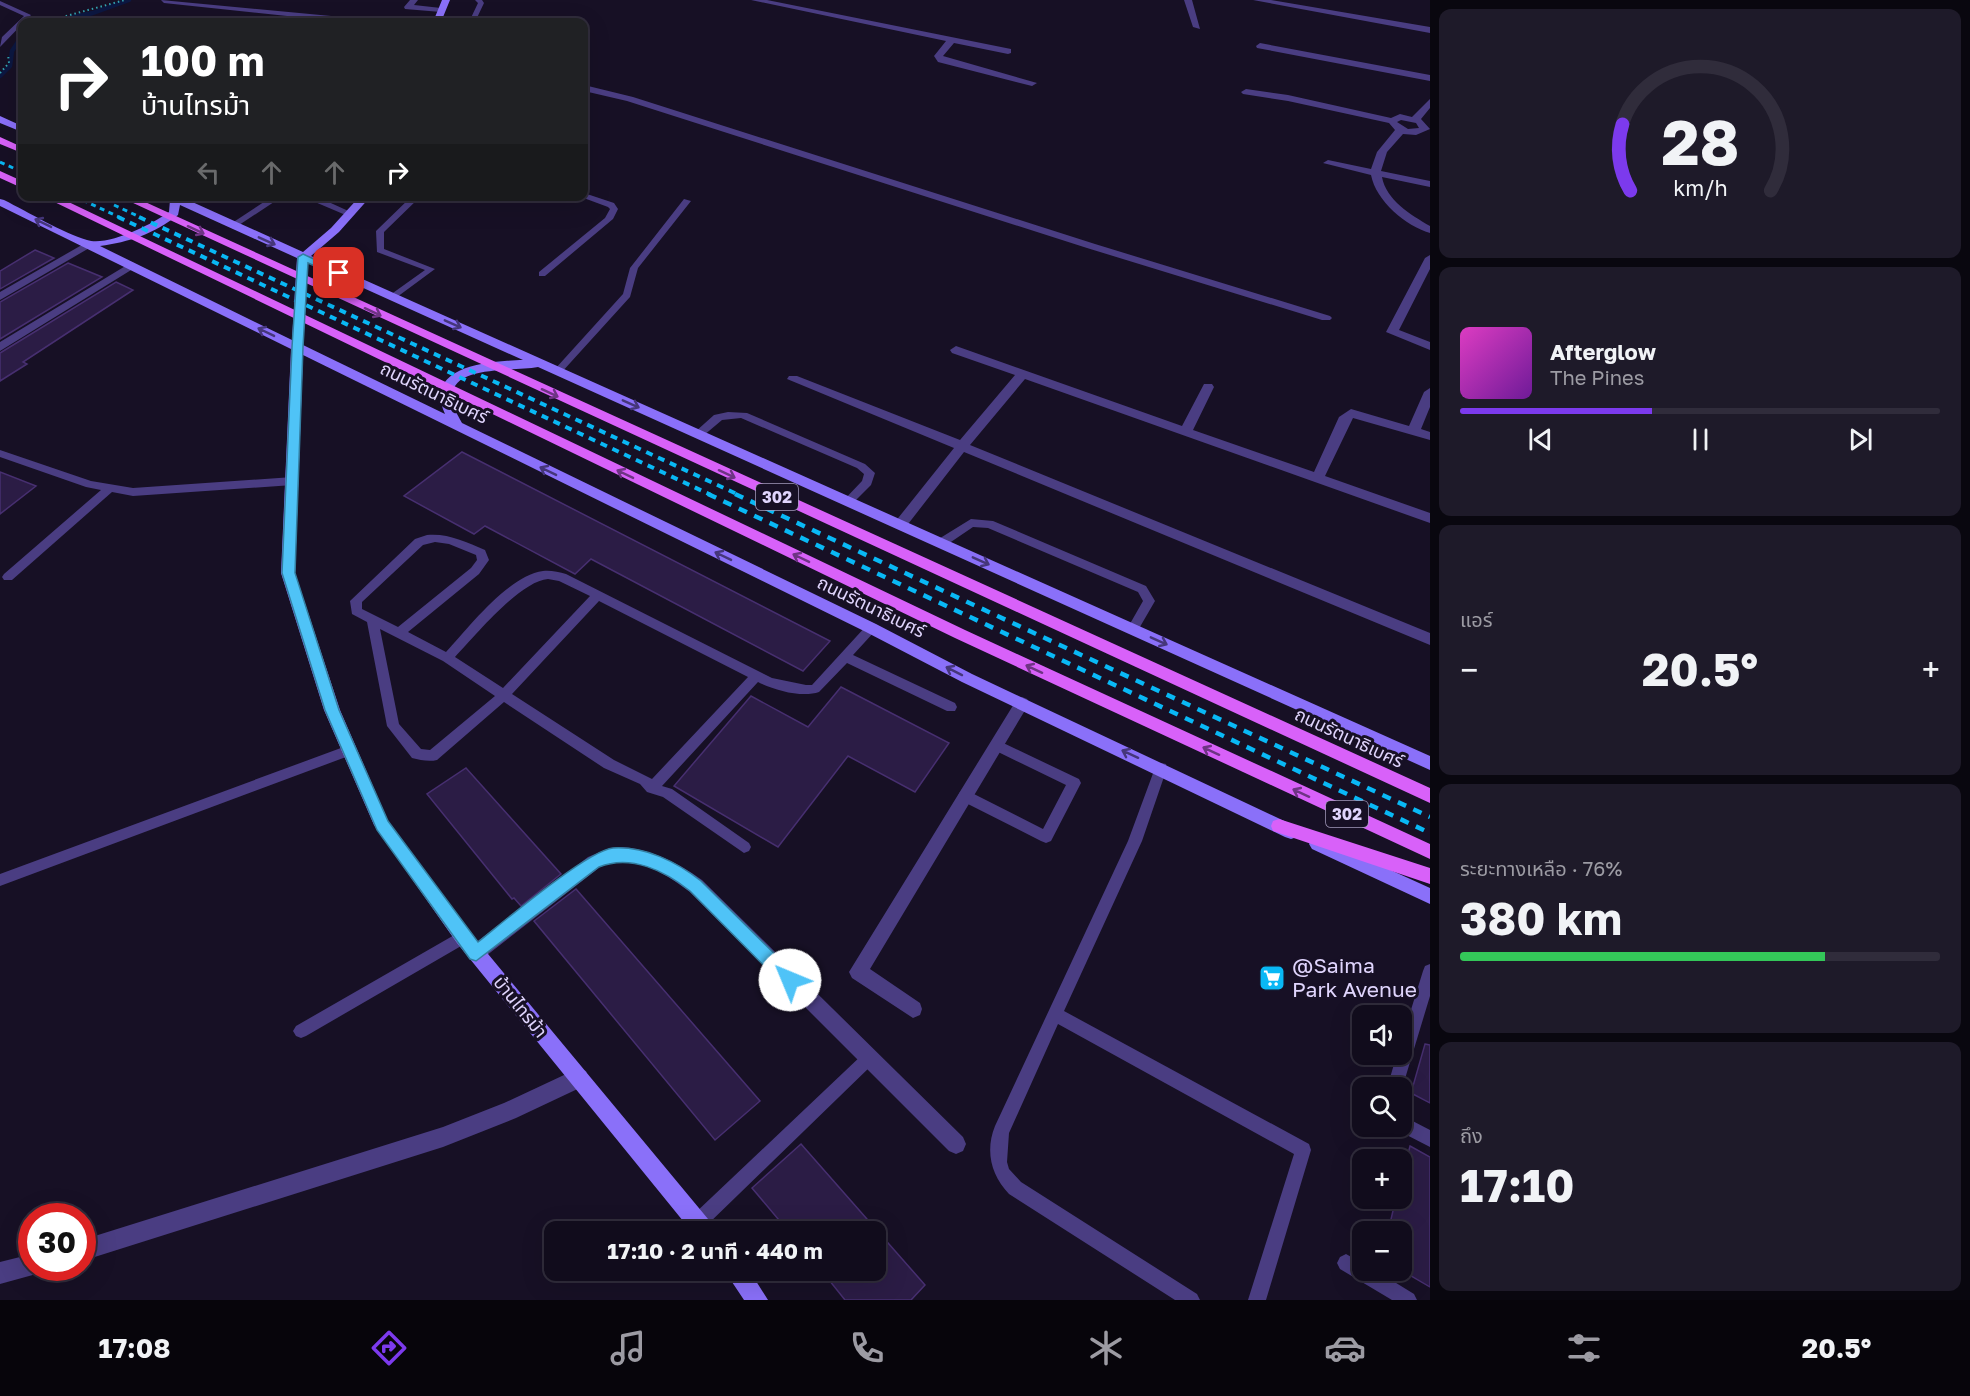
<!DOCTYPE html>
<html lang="th">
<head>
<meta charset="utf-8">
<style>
  :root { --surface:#110c1c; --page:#1e1a29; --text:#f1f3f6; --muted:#9c9ba3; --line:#302c3b; --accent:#7c3aed }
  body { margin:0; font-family:"Golos Text","Noto Sans Thai",sans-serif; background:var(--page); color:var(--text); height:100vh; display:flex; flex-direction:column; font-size:22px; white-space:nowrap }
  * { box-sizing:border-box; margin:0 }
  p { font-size:20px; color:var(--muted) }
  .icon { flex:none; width:33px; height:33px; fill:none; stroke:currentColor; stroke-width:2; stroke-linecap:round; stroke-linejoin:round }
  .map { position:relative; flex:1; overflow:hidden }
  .panel { display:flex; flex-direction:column; gap:9px; padding:9px; background:#09070f; width:540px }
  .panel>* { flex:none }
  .guide { position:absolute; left:18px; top:18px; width:570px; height:183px; border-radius:12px; box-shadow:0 6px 24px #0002,0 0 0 2px var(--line); background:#202124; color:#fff; overflow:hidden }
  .fabs { position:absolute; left:1352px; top:1005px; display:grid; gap:12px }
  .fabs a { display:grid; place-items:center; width:60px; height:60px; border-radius:12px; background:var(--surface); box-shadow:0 6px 24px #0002,0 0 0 2px var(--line); font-size:30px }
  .speed { position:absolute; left:18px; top:1203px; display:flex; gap:12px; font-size:30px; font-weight:700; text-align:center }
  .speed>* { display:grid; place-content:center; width:78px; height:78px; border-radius:50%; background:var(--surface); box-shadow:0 6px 24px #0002,0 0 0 2px var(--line); line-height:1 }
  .speed .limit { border:9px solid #d22; background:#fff; color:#111 }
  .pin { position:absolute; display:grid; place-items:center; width:51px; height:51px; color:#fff; margin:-26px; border-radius:12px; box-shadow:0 3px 9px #0006 }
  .me { position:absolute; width:66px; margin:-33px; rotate:315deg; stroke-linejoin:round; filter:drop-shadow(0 0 4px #0008) }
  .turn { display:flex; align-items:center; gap:21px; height:126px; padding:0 24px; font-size:27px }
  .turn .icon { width:78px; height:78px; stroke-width:2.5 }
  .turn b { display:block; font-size:42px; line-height:51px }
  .lanes { display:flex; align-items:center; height:57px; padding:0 24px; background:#0003; justify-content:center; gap:30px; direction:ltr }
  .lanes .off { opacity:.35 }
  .big { font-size:45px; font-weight:700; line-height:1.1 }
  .panel .widget { flex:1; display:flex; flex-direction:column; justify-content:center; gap:9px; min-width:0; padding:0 21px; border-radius:12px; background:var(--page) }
  .panel .dial { align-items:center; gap:0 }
  .dial svg { height:156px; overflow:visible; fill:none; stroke:var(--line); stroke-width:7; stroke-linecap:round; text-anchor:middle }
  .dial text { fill:var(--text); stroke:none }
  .song { display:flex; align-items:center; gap:18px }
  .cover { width:72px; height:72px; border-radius:9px; background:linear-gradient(135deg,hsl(310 70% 55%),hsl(280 70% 35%)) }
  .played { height:6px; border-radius:3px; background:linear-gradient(90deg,var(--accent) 40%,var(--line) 40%) }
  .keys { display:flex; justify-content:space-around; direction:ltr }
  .heat { display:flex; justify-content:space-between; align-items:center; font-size:33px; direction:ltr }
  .charge { height:9px; border-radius:4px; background:linear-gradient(90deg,#34c759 76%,var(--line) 0) }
  .trip { position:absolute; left:544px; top:1221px; width:342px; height:60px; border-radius:12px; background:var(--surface); box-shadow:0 6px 24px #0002,0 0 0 2px var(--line); font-weight:700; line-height:60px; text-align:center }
  .tabs { display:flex; height:96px; justify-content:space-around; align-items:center; background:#07050b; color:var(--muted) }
  .tabs .icon { width:42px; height:42px }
  .tabs .current { color:var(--accent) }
  .tabs b { font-size:27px; color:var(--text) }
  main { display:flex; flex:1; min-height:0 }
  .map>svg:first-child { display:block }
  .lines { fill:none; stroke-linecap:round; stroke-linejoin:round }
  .stream { stroke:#0c1741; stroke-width:4.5 }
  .building { fill:#2b1c45; stroke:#472f70; stroke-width:1.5 }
  .path { stroke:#34a6b2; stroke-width:2; stroke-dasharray:1.5 3; stroke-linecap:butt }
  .lane { fill:#4a3d82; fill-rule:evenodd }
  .street { fill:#4a3d82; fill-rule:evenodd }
  .secondary { fill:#8a70f9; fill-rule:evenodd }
  .primary { fill:#d861f9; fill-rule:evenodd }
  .rail-far2 { stroke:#09b8f5; stroke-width:3; stroke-dasharray:5 4.5; stroke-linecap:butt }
  .rail-far1 { stroke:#09b8f5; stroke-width:4; stroke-dasharray:7 6; stroke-linecap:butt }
  .rail { stroke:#09b8f5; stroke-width:4.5; stroke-dasharray:9 8; stroke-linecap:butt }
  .oneway { stroke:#45367a }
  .oneway2 { stroke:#6e3484 }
  .route { fill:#4fc3f7; stroke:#337fa1; stroke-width:1.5 }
  .labels { text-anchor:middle; stroke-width:6; stroke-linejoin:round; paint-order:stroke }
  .shield { fill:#171025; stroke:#a49abc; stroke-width:1.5 }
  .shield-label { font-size:16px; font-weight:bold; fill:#e0d5fd }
  .street-label { font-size:18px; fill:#e0d5fd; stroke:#171025 }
  .near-poi-label { font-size:21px; fill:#e0d5fd; stroke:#171025; text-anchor:start }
</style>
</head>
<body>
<main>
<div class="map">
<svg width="1430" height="1300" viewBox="0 0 1430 1300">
  <rect width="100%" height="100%" fill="#171025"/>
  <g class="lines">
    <path class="stream" d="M49 22 93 13 129 0
      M0 76 10 66 12 51 22 36"/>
  </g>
  <path class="building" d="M35 250 54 258 0 289V271Z
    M68 263 102 277 0 339V302Z
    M116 282 133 290 23 362 27 364 0 381V353Z
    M462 452 830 641 803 671 591 559 575 574 485 526 474 534 404 496Z
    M0 472 36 486 0 514Z
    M841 687 949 743 915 792 848 756 778 847 674 786 751 696 808 727Z
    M466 768 561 874 521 906 514 898 512 899 427 794Z
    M576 889 760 1101 715 1140 534 921Z
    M1425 1044 1430 1045V1103L1411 1093Z
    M801 1144 925 1285 911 1300H845L821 1270H876V1232H789L752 1188Z
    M1410 1146 1430 1157V1287L1401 1270V1232H1388L1396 1198H1401V1181Z"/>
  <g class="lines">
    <path class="path" d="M44 22 125 0
      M0 73 9 63 8 54"/>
    <path class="lane" d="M475 0H482L484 3 475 22H469L478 3Z
      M0 1 31 15 0 47 2 37 24 16 0 5Z
      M584 193 614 203 618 209 613 219 545 276H539V272L605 218 610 209 608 207 581 197 584 196Z
      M273 196H283L236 227 229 225Z
      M314 196H322V199L355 214 348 216 315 202Z
      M412 196H421L384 232V249L435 269 393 300 388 297 390 295 425 270 377 252 376 231Z
      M684 199 691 201 638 268 630 297 561 373H555V369L623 294 630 268Z
      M728 412 747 413 865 464 875 473 871 485 851 505 847 506 842 502 862 481 864 474 857 468 741 418 722 420 703 436H695V432L714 415Z
      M0 450 91 481 133 488 293 477 298 481 293 485 133 496 112 492 12 580H4L2 577 4 574 101 490 86 487 0 457Z
      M971 519 993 521 1146 586 1155 601 1137 632 1133 633 1127 629 1143 601 1138 592 988 528 973 527 945 546H937L935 543 937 540Z
      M427 535C448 533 466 542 485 550L489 560 479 574 408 632 446 652C469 627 508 576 543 571 550 570 559 572 566 574L772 678 806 685H812L867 625H875L877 628 875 631 853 655 955 703 957 707 955 711H947L847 663 819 692C802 698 774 690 758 682L662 786 672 789 749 843 751 847 749 851 744 853 663 797 647 792 640 784 604 768 504 702 437 760C429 762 420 760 412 758L387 726 367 622 352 614 350 601 415 539ZM435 542 449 544 476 555 477 560 471 568 398 627 362 609V602L423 545ZM548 579 559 581 590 596 503 688 455 657C475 636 520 581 548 579ZM599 601 748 677 652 779 614 760 512 694ZM380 629 443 661 495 696 430 750 421 749 399 724Z
      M997 740 1079 779 1081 783 1051 841 1046 843 1041 841 960 800 958 796 960 792 965 790 970 792 1043 829 1066 785 992 749 991 745 992 741Z
      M349 745 354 746 355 750 354 754 0 886V874Z
      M1161 763 1166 764 1167 768 1142 841 1064 1011 1309 1144 1311 1150 1266 1300H1248L1294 1154 1058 1024 1009 1133 1007 1162 1009 1169 1021 1182 1197 1294 1200 1300H1175L1009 1194C991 1175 985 1151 995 1126L1128 841 1155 768 1156 764Z
      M463 930 468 932 470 937 468 942 306 1036 301 1038 296 1036 293 1031 296 1026Z
      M1430 964V996L1401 1092V1088H1387L1397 1054H1401V1042L1423 971 1425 966Z
      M868 1051 873 1054 876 1059 873 1064 705 1227 699 1229 693 1227 691 1221 693 1215 863 1054Z
      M1401 1115 1430 1130V1147L1395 1129 1394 1126H1401Z
      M1346 1254 1362 1263V1270H1375L1414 1294 1417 1300H1392L1340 1269 1337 1263 1340 1257Z"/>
    <path class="street" d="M161 0 363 19 367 22H344L164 3Z
      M410 0H418L414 5 441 8 445 10 441 12 405 9 404 7Z
      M751 0H767L1011 49V53L1008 54 954 43 943 56 1037 83 1032 86 938 62 934 56 946 41Z
      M1184 0H1192L1200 29 1193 27Z
      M1253 0H1271L1430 27V33Z
      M1260 43 1430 75V81L1257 48 1256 46Z
      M584 85 633 97 1095 244 1330 316 1332 318 1330 320H1322L1087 248 627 101 584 91Z
      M1246 89 1288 95 1391 118 1400 114 1412 117 1430 99V108L1421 119 1430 129 1416 135 1403 134 1387 152 1381 171 1430 181V187L1382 177C1386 200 1411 215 1430 226V233C1406 226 1376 201 1371 175L1323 163 1328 160 1371 169 1377 152 1395 130 1389 123 1288 101 1243 94 1241 92ZM1401 120 1416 123 1419 128 1408 129 1397 122Z
      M87 242 91 243V247L0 300V292Z
      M1430 255V269L1399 330 1430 342V350L1386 332 1425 258Z
      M132 262 137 265 136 267 0 351V342Z
      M956 346 1182 426 1204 384H1212L1214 387 1193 430 1314 472 1339 417 1351 409 1409 426 1424 392 1430 388V407L1421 429 1430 432V440L1353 418 1325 476 1430 513V523L1025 379 970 445 1430 633V645L964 452 905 528H895L893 525 895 522 954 448 787 379 789 376H797L960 440 1015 375 952 353 950 350Z
      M1022 697 1027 699 1030 703 1027 707 870 969 920 1003 922 1009 920 1015 913 1018 852 978 849 972 1017 699Z
      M623 847C653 850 678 863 702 880L963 1137 966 1144 963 1151 956 1154 949 1151 690 892C664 872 633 853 600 867L482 959 476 961 470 959 467 953 470 947 588 857 610 848Z
      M579 1068 586 1071 589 1078 586 1085 516 1118 443 1147 82 1261V1240L443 1127 504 1103Z
      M32 1254V1268H42L40 1273 0 1284V1262Z"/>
    <path class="secondary" d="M442 0H450L441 22H433Z
      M0 116 22 126V132L0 123Z
      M164 196H179L303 252 331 228 360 196H371L339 232 311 256 1430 756V770L538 367C505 373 425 361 462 423L876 624 972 674 1297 827 1299 832 1297 837 1291 839 1285 837 962 682 866 632 303 355 295 573 340 710 388 821 469 931 713 1225 716 1232H692L457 943 374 825 324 710 281 573 291 349 0 206V199L4 200C28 212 63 233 87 240 107 247 153 224 169 212L170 200ZM180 205 297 258 292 340 100 246C129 242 154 234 178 215ZM308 263 523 360C492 361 422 365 445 414L303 345Z
      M1318 837 1430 888V904L1312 849 1309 844 1312 839Z
      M724 1270H749L768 1300H744Z"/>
    <path class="primary" d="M0 137 22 147V153L0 144Z
      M0 171 22 181V188L0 178Z
      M42 196H56L965 630 1430 844V859L955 638Z
      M118 196H132L1430 788V803Z
      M1279 819 1430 868V884L1273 831 1271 826 1273 821Z"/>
    <path class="rail-far2" d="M0 162 22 172
      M74 196 121 218
      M114 205 142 218"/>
    <path class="rail-far1" d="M118 217 711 495
      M139 217 739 495"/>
    <path class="rail" d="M708 494 1430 833
      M735 494 1430 817"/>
  </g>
  <defs><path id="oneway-shaft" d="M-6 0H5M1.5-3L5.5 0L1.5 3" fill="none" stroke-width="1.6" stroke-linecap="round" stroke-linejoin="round" transform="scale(1.5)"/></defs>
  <g class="oneway">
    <use href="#oneway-shaft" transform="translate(43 223) rotate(-154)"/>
    <use href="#oneway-shaft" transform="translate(267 241) rotate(24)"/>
    <use href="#oneway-shaft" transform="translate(453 324) rotate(24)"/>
    <use href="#oneway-shaft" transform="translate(266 332) rotate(-154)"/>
    <use href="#oneway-shaft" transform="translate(631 404) rotate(24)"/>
    <use href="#oneway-shaft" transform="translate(548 471) rotate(-154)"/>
    <use href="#oneway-shaft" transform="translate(723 556) rotate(-154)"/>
    <use href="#oneway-shaft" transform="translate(981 561) rotate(24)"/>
    <use href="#oneway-shaft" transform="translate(1159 641) rotate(24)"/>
    <use href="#oneway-shaft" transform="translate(954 671) rotate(-153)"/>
    <use href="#oneway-shaft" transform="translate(1130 754) rotate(-155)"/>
  </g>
  <g class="oneway2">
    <use href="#oneway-shaft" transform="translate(196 230) rotate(25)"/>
    <use href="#oneway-shaft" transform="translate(373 312) rotate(25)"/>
    <use href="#oneway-shaft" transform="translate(550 393) rotate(25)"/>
    <use href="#oneway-shaft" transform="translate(625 474) rotate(-154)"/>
    <use href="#oneway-shaft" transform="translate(727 474) rotate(25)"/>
    <use href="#oneway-shaft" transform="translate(801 558) rotate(-154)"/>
    <use href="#oneway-shaft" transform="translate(1034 669) rotate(-155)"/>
    <use href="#oneway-shaft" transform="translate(1211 751) rotate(-155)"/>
    <use href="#oneway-shaft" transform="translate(1301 793) rotate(-155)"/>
  </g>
  <path class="route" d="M303 254 344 273 336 276 308 263 303 347 295 573 339 710 388 821 478 942C502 923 588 850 613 848 645 846 677 862 701 881L796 975 798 980 796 986 790 988 784 986 690 891C665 871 631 854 599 867L476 961 470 959 377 830 325 710 282 573 292 347 298 257Z"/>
  <defs>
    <g id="supermarket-square" transform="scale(1.35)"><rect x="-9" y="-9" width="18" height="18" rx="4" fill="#09b8f5" stroke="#171025"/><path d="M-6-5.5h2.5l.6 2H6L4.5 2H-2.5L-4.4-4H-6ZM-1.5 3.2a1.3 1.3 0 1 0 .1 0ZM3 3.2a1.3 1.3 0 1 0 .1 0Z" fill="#fff"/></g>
  </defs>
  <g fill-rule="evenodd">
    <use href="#supermarket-square" x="1272" y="978"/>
  </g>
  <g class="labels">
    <g class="shield">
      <rect x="756" y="484" width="42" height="26" rx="4.5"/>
      <rect x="1326" y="801" width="42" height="26" rx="4.5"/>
    </g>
    <g class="shield-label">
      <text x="777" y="503">302</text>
      <text x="1347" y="820">302</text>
    </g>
    <g class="street-label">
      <text transform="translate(434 393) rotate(26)" y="6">ถนนรัตนาธิเบศร์</text>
      <text transform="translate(871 607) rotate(26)" y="6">ถนนรัตนาธิเบศร์</text>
      <text transform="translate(1349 738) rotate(25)" y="6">ถนนรัตนาธิเบศร์</text>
      <text transform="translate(520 1007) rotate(51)" y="6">บ้านไทรม้า</text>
    </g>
    <g class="near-poi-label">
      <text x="1292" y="973">@Saima<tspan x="1292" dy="24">Park Avenue</tspan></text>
    </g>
  </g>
</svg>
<div class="fabs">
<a><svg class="icon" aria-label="sound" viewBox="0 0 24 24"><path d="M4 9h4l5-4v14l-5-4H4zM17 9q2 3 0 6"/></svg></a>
<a><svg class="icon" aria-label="search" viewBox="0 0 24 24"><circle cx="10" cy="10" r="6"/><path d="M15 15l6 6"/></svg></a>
<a>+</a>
<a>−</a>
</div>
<div class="speed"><div class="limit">30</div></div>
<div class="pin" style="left:339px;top:273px;background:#d93025"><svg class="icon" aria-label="arrive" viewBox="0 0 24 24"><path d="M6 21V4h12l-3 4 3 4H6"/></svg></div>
<svg class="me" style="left:790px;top:980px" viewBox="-20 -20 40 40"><circle r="19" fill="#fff"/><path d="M0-13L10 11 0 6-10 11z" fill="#4fc3f7"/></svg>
<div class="trip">17:10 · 2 นาที · 440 m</div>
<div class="guide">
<div class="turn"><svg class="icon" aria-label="right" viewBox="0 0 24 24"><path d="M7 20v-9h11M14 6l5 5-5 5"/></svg><div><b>100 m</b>บ้านไทรม้า</div></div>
<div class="lanes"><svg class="icon off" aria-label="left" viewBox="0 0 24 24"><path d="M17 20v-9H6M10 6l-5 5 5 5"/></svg><svg class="icon off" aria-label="ahead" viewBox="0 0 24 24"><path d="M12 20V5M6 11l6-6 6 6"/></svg><svg class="icon off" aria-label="ahead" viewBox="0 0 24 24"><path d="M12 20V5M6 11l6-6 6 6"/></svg><svg class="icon" aria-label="right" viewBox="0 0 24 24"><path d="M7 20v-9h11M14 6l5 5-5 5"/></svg></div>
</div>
</div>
<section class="panel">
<div class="widget dial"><svg viewBox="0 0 100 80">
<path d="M14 69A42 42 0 1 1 86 69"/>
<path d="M14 69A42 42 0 0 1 10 35" stroke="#7c3aed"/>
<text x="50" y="56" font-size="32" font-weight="700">28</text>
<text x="50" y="72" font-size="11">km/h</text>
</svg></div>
<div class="widget">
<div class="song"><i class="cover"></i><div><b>Afterglow</b><p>The Pines</p></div></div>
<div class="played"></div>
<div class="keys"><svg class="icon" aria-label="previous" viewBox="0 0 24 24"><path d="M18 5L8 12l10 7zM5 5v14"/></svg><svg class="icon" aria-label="pause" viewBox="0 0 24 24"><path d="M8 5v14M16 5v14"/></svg><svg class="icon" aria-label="next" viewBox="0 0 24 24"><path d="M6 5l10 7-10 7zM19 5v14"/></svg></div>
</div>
<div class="widget"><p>แอร์</p>
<div class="heat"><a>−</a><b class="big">20.5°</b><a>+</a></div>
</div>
<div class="widget"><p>ระยะทางเหลือ · 76%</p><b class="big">380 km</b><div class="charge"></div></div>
<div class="widget"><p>ถึง</p><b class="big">17:10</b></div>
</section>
</main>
<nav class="tabs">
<b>17:08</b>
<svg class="icon current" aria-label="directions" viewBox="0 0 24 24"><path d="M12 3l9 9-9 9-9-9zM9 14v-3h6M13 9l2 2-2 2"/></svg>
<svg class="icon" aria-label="music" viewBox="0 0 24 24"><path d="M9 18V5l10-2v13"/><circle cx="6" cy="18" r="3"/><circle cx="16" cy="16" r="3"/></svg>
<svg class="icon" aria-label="phone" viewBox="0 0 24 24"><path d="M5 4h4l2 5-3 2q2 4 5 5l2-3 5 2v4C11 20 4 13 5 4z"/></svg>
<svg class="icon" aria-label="climate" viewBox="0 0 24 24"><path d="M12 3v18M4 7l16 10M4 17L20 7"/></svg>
<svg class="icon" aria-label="car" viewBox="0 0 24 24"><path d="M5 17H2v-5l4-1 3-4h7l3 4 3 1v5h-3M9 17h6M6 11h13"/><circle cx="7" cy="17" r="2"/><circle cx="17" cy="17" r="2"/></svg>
<svg class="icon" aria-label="filters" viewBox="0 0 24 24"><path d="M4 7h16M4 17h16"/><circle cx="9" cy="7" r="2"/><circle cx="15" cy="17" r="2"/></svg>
<b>20.5°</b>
</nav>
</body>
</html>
